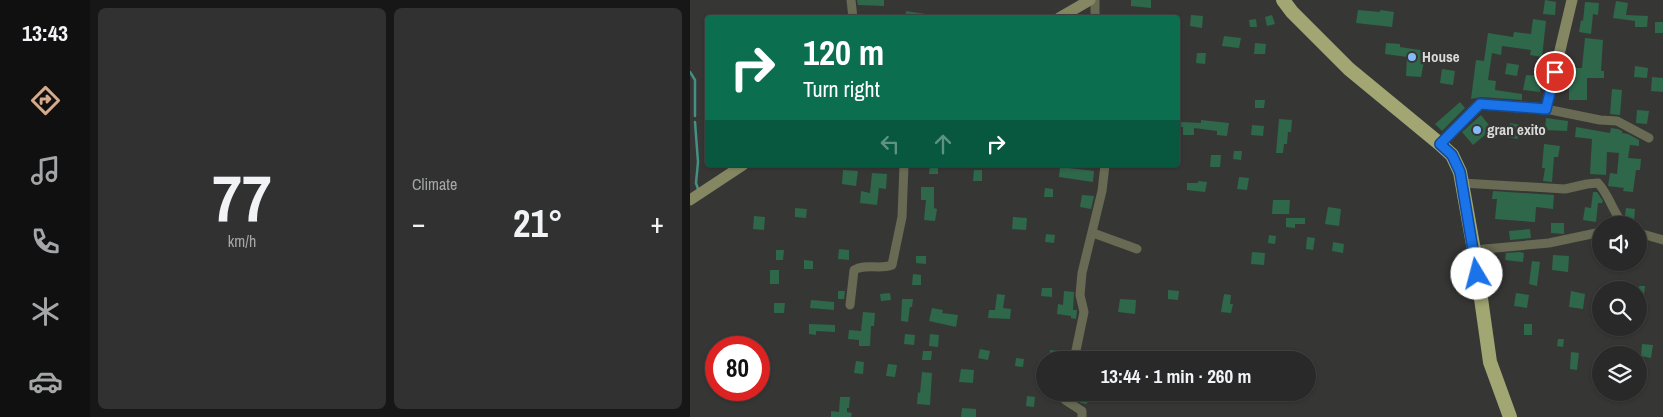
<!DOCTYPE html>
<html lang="en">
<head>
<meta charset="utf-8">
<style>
  :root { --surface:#282928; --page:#303130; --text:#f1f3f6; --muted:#a5a6a8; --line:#444545; --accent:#d6ab8b }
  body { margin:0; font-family:"Archivo Narrow",sans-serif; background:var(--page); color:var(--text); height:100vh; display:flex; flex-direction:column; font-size:19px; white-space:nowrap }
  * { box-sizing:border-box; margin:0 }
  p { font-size:16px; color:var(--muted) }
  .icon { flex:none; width:28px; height:28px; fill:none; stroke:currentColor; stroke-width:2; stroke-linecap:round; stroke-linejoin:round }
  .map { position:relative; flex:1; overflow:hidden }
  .sheet { display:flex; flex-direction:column; gap:8px; padding:8px; background:#161716; width:600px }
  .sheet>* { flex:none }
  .guide { position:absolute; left:15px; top:15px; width:475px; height:152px; border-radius:5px; box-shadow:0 1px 4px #0004,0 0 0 1px var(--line); background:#0b6e4f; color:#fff; overflow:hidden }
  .controls { position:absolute; left:902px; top:216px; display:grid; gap:10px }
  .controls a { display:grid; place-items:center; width:55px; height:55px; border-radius:50%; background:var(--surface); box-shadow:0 1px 4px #0004,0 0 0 1px var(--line); font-size:25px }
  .speed { position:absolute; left:15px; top:336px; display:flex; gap:10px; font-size:25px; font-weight:700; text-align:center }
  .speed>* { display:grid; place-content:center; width:65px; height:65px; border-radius:50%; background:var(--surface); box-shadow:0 1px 4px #0004,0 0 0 1px var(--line); line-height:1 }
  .speed .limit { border:8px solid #d22; background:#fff; color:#111 }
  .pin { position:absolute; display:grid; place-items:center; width:42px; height:42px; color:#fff; margin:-21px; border:2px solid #fff; border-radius:50%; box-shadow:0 1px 5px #0007 }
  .me { position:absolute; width:55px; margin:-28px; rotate:352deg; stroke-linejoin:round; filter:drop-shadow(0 0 4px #0008) }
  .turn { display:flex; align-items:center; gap:18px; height:105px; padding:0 15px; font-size:22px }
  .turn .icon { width:65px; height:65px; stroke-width:2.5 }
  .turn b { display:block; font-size:35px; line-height:42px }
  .lanes { display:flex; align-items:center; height:48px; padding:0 15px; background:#0003; justify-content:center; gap:25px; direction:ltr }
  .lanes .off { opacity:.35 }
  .big { font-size:38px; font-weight:700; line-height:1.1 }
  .sheet .card { flex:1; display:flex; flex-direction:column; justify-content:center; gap:8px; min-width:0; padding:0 18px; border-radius:8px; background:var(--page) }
  .sheet .dial { align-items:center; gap:0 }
  .dial b { font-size:65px; line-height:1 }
  .heat { display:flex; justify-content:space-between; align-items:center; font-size:28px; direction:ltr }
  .sheet .tiles { flex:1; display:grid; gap:8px; grid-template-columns:repeat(2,1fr) }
  .trip { position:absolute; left:346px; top:351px; width:280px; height:50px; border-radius:25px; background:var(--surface); box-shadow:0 1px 4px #0004,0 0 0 1px var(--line); font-weight:700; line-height:50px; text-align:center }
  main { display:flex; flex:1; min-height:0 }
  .dock { display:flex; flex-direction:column; width:90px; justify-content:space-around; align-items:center; background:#101010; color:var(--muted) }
  .dock .icon { width:35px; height:35px }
  .dock .on { color:var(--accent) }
  .dock b { font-size:22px; color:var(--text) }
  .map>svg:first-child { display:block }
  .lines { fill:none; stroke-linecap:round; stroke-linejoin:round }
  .stream { stroke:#449085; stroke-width:2.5 }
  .building { fill:#2e674a }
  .minor { stroke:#686a53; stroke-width:9 }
  .secondary { stroke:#848762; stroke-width:11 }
  .trunk { stroke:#a2a672; stroke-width:14 }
  .route-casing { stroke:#114b97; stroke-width:12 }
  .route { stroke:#1a73e8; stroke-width:9 }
  .poi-dot { fill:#86bbfb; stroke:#363735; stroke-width:2 }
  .labels { text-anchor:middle; stroke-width:5; stroke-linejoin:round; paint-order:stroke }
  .poi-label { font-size:15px; font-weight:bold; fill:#d9dad9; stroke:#363735; text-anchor:start }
</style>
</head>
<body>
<main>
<nav class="dock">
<b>13:43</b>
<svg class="icon on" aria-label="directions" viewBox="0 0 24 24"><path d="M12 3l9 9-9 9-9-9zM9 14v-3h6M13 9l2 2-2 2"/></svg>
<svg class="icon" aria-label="music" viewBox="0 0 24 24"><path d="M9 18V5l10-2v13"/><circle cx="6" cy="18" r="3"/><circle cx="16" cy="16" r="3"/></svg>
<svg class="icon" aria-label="phone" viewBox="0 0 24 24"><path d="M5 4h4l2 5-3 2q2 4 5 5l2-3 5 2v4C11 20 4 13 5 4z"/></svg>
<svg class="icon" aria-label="climate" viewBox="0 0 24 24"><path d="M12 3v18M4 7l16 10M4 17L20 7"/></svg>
<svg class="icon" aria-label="car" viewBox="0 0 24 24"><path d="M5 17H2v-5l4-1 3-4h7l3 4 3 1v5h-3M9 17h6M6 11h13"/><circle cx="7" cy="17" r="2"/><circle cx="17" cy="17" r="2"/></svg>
</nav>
<section class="sheet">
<div class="tiles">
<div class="card dial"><b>77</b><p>km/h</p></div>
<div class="card"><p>Climate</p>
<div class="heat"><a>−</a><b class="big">21°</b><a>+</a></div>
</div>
</div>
</section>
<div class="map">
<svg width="973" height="417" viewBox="0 0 973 417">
  <rect width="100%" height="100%" fill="#363735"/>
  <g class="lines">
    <path class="stream" d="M0 72 5 80V116
      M5 122 8 162 6 183 8 189"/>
  </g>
  <path class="building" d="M167 0H194V6L168 5Z
    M441 0H461V8L441 6Z
    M855 0 866 2 865 15 853 14Z
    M926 1 938 3 936 15 958 16 957 27H945V21L923 18Z
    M895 2 909 3 908 15 903 14 901 34 889 32 891 20 893 21Z
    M668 10 690 12V10L704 12 702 27 666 23Z
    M216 11 236 14V18H215Z
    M501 15 513 16 512 28 500 26Z
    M582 15 585 24 577 26 575 17Z
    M566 19 567 27H560L559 20Z
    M843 19 856 21 852 57 840 55 841 50 812 46 811 55 802 53 798 80 806 81 805 90 832 94V100L791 97 781 99 786 60 794 61 798 33 823 37 824 32 841 34Z
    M965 22H973V33H965Z
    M534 36 551 38 549 48 532 46Z
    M895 38 913 40 911 71H914V78H897V100H879V84H881L882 68H892Z
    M565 43 576 44 575 54H564Z
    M696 43 710 44V47L736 51 731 77 716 76 717 57 695 54Z
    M507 53H516L515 64 506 63Z
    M817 63 829 65 827 76 815 74Z
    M945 66 958 68 957 78 944 77Z
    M752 69 765 71 763 85 750 83Z
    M836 75 851 76 850 92 833 90Z
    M962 77 973 78V92L961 91Z
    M922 89 932 90 930 115 920 114Z
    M565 100H575L574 108H565Z
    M770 102 775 108 752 131 745 124Z
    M947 110 959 111 957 124 946 123Z
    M791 115 802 129 783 145 772 132Z
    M856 118 878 121 877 131 855 130Z
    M589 119 602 120 601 132H598L597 144H594L593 153H586Z
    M511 120 539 123 537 136 527 135V131L504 128V135H493V127H490L491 122 511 123Z
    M820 123 830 125 828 139 817 137Z
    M562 125 574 126 573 136 561 135Z
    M886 127 920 133 921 128 928 129 932 131V133L938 134 949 140V146L940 145 938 158 951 159 950 170H946L943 192 933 191 934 188 918 186 920 173 927 174 929 153 917 152 916 175 900 174 902 139 885 137Z
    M854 144 870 146 868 157H864L862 182 853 181 855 168H852Z
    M544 151H552L551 160 543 159Z
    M521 155H531L530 167H520Z
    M240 165H248V174H239Z
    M370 167 404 171 403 182 369 177Z
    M153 170 168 171 166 186 152 184Z
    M284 170H292V181H283Z
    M182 173 197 174 196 189 189 188 187 205 170 203 171 191 180 193Z
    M549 177 559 178 557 190 547 189Z
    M508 181 517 182 515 192 497 190V183H508Z
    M231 187H244V208L247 209 245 221 234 220 236 200H231Z
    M355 188 363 189V197H354Z
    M803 191 864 195 863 209 846 207 845 222 805 219 807 199H802Z
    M903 192H907L913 201 912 203H908L906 222 893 220 895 207 901 208Z
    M392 195 404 196 401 209 390 207Z
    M583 200H600L599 214H582Z
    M638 207 651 209 649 226 635 224Z
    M105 208 117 209 116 218 105 217Z
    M936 208 945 209 944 222 939 221 935 216Z
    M64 216 75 217 74 230 63 229Z
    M323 217 337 218 336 230 322 229Z
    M596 218H615V224H605V228L596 227Z
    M861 223H874V234L861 233Z
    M840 229 841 238 820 240 819 231Z
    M356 234 365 235 364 243 355 242Z
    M579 235 586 236 585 244 578 243Z
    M617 237 625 238 623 250 616 249Z
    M643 242 654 244 653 253 642 251Z
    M149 249 159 250V260L148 259Z
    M86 250H94L93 260H86Z
    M562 252 575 253 574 265 561 264Z
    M829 252 834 253 833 262 815 260 816 253Z
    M863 255 879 256 878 272 862 270Z
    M226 256H236V264L226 263Z
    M114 260 123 261V269H114Z
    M842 261 850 262 847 286 839 284Z
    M80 270H89V284H80Z
    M223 274 231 275V285H222Z
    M949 286H955L953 304H949Z
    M352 288H362V297L351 296Z
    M478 290 489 291 488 300 478 299Z
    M148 291H155L154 299H148Z
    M374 291 384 292 383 310H387L386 319 381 318V316L367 314 368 304 373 305Z
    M881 291 895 294 893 309 879 307Z
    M200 293 201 300 191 301 190 294Z
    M826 293 839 295 837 308 824 306Z
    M307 294 315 295 313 308 321 309 320 319 298 318 299 310H305Z
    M534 294 541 295 540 304H543L541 313 531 312Z
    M212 299H223L222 307H220L218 322 211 321Z
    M430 299 446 300 445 314 428 312Z
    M121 300 144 302V310L120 308Z
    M84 303H95L94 313H84Z
    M242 308 253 310 252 313 268 315 266 327 239 321Z
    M173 312 185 313 184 326H181L180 346H169V340L158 339 159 330 171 331Z
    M119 324 145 325V332L126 331V335L119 334Z
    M834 324H842V335H834Z
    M215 334 225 335 224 345 214 344Z
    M240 334 249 335 248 347 239 346Z
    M868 339H874L873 347 867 346Z
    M952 344 963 345 961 358 951 356Z
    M290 349 300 351 298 360 288 358Z
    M360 350 371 351 370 360H360Z
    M233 351H242L241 360H232Z
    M881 352 889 353 887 370 880 369Z
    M326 358 334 359 333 367 325 366Z
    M166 361 174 362 173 374 164 373Z
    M198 364 207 365 205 377 196 376Z
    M271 369 284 370 283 383 269 382Z
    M232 372 242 373 240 405 227 404 228 392 230 393Z
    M383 392H399L397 404 391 403 383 398Z
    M337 396 345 397 344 407 336 406Z
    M150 397H160L159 408H157V412L162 413 161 417H141V411L149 412Z
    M272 408 286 409V417H271Z"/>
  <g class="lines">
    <path class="minor" d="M161 0 163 18
      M405 18V0
      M856 109 910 120 927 121 959 138
      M772 183 875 189 897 184 908 183C920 196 923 213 934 225
      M403 233 447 249
      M949 233 973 240
      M784 250 859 243 911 232
      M160 305 164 270C175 263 189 270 202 265L212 217 214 165
      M384 360 394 312 390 295 392 273 412 191 415 165
      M374 392 375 400 392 411V417"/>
    <path class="secondary" d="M369 18 400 0
      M750 144 790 104 856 109 882 0
      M0 200 53 165"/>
    <path class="trunk" d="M593 0 602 12 659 69 750 144 762 155 770 172 785 256 800 362 820 417"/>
  </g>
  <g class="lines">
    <g class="route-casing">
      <path id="route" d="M787 274 770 172 762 155 750 144 790 104 856 109 865 72"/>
    </g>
    <use href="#route" class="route"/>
  </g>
  <g class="poi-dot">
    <circle cx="722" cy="57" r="5"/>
    <circle cx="787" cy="130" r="5"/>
  </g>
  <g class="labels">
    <g class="poi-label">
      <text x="732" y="62">House</text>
      <text x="797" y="135">gran exito</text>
    </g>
  </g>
</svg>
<div class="controls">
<a><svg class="icon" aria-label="sound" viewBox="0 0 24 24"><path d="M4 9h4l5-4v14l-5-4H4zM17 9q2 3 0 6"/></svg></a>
<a><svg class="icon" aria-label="search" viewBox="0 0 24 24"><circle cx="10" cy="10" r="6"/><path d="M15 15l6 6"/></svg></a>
<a><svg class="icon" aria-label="layers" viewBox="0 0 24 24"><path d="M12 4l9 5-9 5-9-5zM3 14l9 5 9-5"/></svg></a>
</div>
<div class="speed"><div class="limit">80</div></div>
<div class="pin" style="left:865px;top:72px;background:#d93025"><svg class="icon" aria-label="arrive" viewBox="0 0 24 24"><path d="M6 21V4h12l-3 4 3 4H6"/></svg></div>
<svg class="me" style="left:787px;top:274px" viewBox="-20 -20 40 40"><circle r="19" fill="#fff"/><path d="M0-13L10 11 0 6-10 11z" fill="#1a73e8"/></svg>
<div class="trip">13:44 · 1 min · 260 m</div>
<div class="guide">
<div class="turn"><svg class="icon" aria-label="right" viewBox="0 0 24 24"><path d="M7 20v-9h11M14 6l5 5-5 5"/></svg><div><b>120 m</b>Turn right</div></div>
<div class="lanes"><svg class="icon off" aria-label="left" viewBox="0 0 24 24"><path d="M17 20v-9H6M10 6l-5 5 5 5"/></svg><svg class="icon off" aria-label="ahead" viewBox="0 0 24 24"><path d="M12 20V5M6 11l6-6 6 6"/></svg><svg class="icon" aria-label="right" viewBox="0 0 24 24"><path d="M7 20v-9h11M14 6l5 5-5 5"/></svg></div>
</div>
</div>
</main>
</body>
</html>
